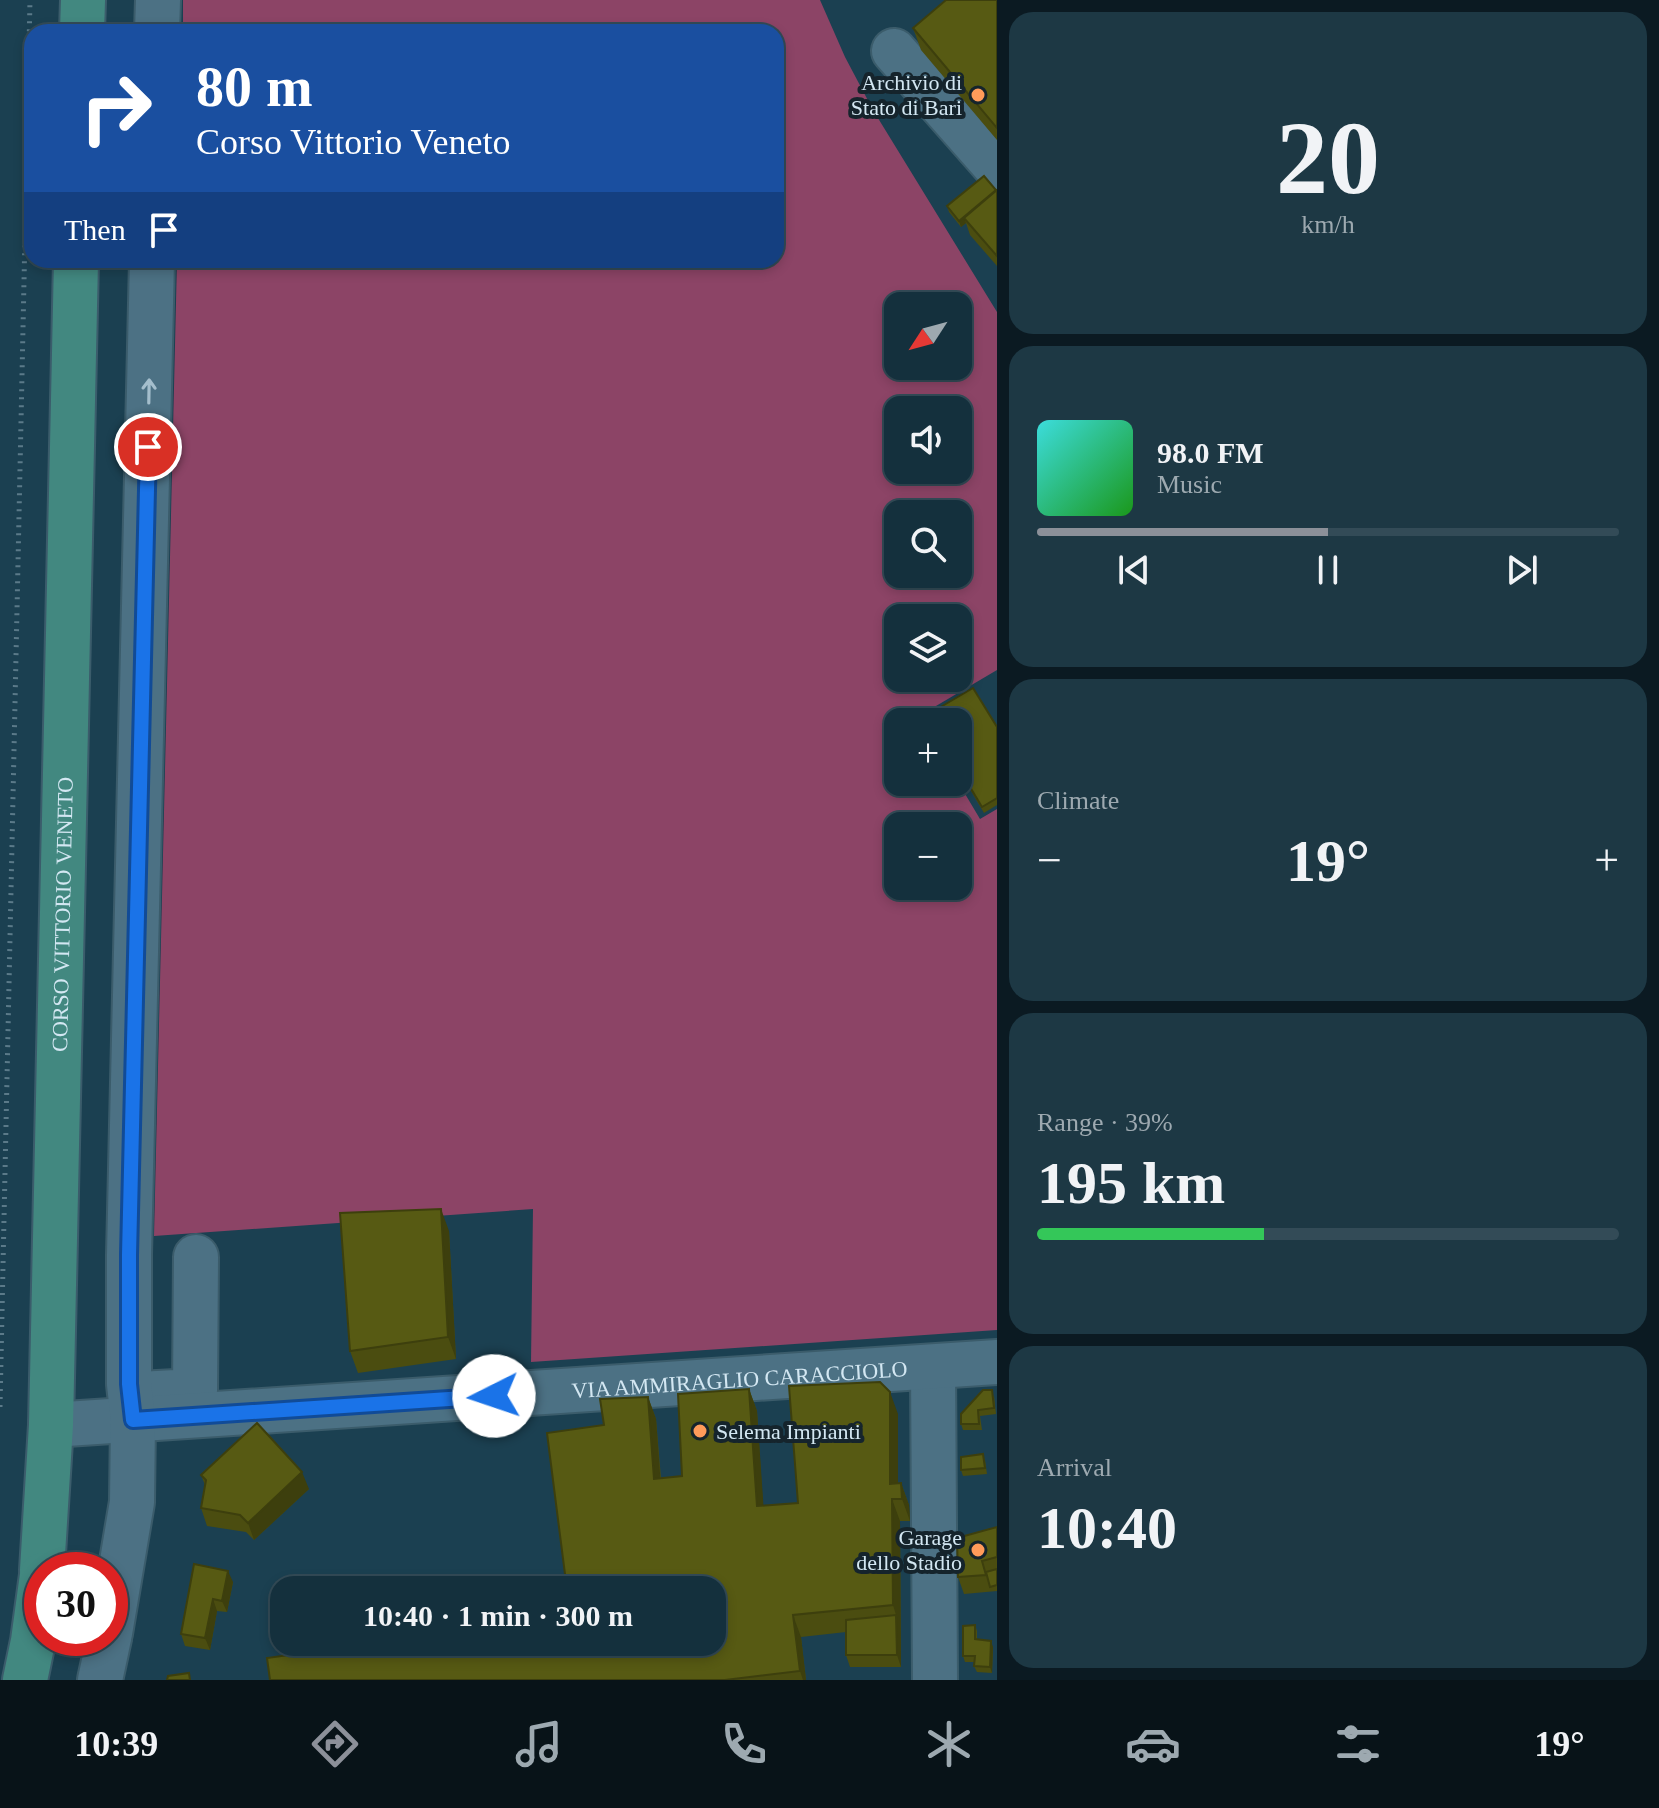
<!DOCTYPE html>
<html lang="en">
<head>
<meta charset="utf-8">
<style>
  :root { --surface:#14303d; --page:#1d3844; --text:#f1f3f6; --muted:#9da9b0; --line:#334b57; --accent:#8c9099 }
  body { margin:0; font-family:"Times New Roman",serif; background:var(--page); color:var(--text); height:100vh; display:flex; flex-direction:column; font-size:30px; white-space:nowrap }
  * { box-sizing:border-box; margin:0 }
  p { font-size:26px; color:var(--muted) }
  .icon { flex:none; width:44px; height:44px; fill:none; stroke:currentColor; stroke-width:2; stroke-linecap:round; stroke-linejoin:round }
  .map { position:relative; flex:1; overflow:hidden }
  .panel { display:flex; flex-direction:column; gap:12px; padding:12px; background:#0b1a22; width:662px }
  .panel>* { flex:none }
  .hud { position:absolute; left:24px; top:24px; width:760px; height:244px; border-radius:24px; box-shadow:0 4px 12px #0003,0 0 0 2px var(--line); background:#1a4fa0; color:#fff; overflow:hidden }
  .needle { width:52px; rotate:234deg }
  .fabs { position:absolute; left:884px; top:292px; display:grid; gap:16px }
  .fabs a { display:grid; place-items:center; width:88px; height:88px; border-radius:16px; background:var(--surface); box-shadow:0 4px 12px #0003,0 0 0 2px var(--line); font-size:40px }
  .speed { position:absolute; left:24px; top:1552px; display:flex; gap:16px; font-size:40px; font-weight:700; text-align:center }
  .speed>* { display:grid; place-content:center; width:104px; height:104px; border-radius:50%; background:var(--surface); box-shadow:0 4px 12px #0003,0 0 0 2px var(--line); line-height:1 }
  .speed .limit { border:12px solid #d22; background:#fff; color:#111 }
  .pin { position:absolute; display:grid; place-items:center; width:68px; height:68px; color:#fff; margin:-34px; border:4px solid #fff; border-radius:50%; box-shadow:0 2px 8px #0007 }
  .me { position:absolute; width:88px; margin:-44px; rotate:266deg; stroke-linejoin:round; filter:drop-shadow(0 0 6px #0008) }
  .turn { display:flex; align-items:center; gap:28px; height:168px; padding:0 40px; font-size:36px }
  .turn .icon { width:104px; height:104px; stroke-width:2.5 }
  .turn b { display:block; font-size:56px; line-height:68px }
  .then { display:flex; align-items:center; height:76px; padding:0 40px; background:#0003; gap:16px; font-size:30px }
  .big { font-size:60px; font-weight:700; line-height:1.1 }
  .panel .tile { flex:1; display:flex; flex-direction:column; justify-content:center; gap:12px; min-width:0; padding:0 28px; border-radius:24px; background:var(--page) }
  .panel .dial { align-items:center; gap:0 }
  .dial b { font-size:104px; line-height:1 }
  .song { display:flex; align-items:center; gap:24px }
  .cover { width:96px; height:96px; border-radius:12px; background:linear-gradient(135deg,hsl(180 70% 55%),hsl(120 70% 35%)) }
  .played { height:8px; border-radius:4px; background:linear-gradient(90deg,var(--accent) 50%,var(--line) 50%) }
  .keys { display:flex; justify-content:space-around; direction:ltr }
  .heat { display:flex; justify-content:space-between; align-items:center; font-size:44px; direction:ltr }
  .charge { height:12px; border-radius:6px; background:linear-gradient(90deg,#34c759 39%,var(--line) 0) }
  .trip { position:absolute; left:270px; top:1576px; width:456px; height:80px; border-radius:24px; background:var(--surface); box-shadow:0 4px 12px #0003,0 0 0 2px var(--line); font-weight:700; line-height:80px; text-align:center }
  .tab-bar { display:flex; height:128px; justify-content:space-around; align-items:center; background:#081318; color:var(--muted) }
  .tab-bar .icon { width:56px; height:56px }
  .tab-bar .current { color:var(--accent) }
  .tab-bar b { font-size:36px; color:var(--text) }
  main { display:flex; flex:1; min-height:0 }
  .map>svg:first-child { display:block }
  .green { fill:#8c4466; fill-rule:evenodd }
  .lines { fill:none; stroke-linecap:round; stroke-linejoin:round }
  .minor-casing { stroke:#3b5c6b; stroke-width:48 }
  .major-casing { stroke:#3b5c6b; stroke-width:48 }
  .path { stroke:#5b7a89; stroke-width:5; stroke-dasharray:2 6; stroke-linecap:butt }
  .minor { stroke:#4c7184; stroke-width:44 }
  .major { stroke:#428880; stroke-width:44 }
  .wall { fill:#4b4d10 }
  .shaded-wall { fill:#3d3f0d }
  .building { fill:#575a13; stroke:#3d3f0d; stroke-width:2 }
  .oneway { stroke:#a4becc }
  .route-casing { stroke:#114b97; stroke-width:20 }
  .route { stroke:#1a73e8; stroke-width:14 }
  .poi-dot { fill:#ff9b5a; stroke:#15242c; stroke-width:3 }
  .labels { text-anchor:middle; stroke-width:8; stroke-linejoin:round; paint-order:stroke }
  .poi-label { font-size:22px; fill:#d3e7f2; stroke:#15242c; text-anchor:end }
  .street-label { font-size:22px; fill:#d3e7f2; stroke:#15242c }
</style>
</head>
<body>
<main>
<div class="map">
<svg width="997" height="1680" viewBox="0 0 997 1680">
  <rect width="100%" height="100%" fill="#1b4051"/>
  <path class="green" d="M183 0H820L845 57 873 110 997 312V670L919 716 922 722H898V782H958L980 819 997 809V1330L531 1362 533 1209 154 1236 177 260H776V32H183ZM898 306H958V366H898ZM898 410H958V470H898ZM898 514H958V574H898ZM898 618H958V678H898ZM898 826H958V886H898Z"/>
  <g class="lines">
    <g class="minor-casing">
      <g id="minor">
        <path d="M157 32 158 0"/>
        <path d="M894 51 997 168"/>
        <path d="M933 1367 935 1680"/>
        <path d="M139 1394 195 1391 196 1257"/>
        <path id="s1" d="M51 1425 997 1362"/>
        <path d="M110 1633 132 1502 133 1420 129 1384V1255L152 260"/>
        <path d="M100 1680 109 1638"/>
      </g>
    </g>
    <g class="major-casing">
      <g id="major">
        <path d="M82 32 83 0"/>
        <path id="s2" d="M42 1570 51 1425 76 260"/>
        <path d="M25 1680 33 1641 42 1575"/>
      </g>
    </g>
    <path class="path" d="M0 1407 30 0"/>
    <use href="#minor" class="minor"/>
    <use href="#major" class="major"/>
  </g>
  <path class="wall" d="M997 0V140L921 50 913 28Z
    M997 190V266L970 235 966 223 961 227 949 212 947 206Z
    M927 715 997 727V805L984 813 958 769V722H930Z
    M449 1231 456 1359 358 1373 350 1351Z
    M749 1389 757 1411 763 1506 798 1503 898 1414V1483H901L909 1505 910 1521H900L901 1667H850L846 1655V1632L801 1637 806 1680H270L382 1642H531L533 1650 574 1644 604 1425 648 1397 656 1419 661 1478 682 1476Z
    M994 1396 996 1414 980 1416 982 1430H963L961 1424Z
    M985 1460 987 1474 963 1476 961 1470Z
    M201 1475 309 1489 254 1540 246 1532 207 1526 201 1508 205 1485Z
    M997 1527V1591L964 1594 958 1577Z
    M194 1564 233 1582 227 1612 217 1611 210 1650 185 1646 181 1634Z
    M975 1625 977 1631V1639L993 1647 992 1673 977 1672 974 1666 975 1662H965L963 1656Z"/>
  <path class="shaded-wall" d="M997 192 964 218 966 223 961 227 959 221Z
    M441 1209 449 1231 456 1359 448 1337Z
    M749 1389 757 1411 765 1528 757 1506Z
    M890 1392 898 1414V1499L890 1484Z
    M648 1397 656 1419 662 1501 654 1479Z
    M302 1472 309 1489 254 1540 248 1523Z
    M901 1483 909 1505 910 1521 902 1499Z
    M892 1499 900 1521 901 1667 897 1655 896 1615 893 1605Z
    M228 1571 233 1582 227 1612 222 1601Z
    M213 1599 217 1611 210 1650 205 1638Z
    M793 1615 801 1637 806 1680H803L800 1671Z
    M991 1641 993 1647 992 1673 990 1667Z
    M527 1642H531L536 1672 528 1650Z"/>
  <path class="building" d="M946 0H997V128L913 28Z
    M984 176 996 190 959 221 947 206Z
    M997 190V256L964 218Z
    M973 688 997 727V798L982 807 958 767V722H931L927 715Z
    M441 1209 448 1337 350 1351 340 1213Z
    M880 1382 890 1392V1484L901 1483 902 1499H892L893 1605 793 1615 800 1671 725 1680H270L267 1658 382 1642H527L528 1650 574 1644 573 1642H712V1590H567L547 1433 604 1425 600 1399 648 1397 654 1479 682 1476 678 1394 749 1389 757 1506 798 1503 789 1386Z
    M983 1390H992L994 1408 978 1410 979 1424H961V1414Z
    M257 1423 302 1472 248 1523 240 1515 201 1508 206 1480 201 1475Z
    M983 1454 985 1468 961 1470V1457Z
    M997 1527V1557L982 1561 986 1575 958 1577 957 1538Z
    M194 1564 228 1571 222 1601 213 1599 205 1638 181 1634Z
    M997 1569V1585L990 1587 986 1572Z
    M896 1615 897 1655H846V1620Z
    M975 1625V1639L991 1641 990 1667 974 1666 975 1656H963V1626Z
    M189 1673 190 1680H167L168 1676Z"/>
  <defs><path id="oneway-shaft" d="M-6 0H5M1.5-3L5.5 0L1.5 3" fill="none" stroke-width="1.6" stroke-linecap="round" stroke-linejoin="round" transform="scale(2)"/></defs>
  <use class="oneway" href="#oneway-shaft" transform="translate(149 391) rotate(-89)"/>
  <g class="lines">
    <g class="route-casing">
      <path id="route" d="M148 447 129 1255V1384L133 1420 494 1396"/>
    </g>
    <use href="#route" class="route"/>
  </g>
  <g class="poi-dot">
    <circle cx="978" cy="95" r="8"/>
    <circle cx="700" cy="1431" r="8"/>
    <circle cx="978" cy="1550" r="8"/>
  </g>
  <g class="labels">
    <g class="poi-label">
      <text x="962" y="90">Archivio di<tspan x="962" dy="25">Stato di Bari</tspan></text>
      <text x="716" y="1439" text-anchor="start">Selema Impianti</text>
      <text x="962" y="1545">Garage<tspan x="962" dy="25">dello Stadio</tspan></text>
    </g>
    <g class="street-label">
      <text dy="8" stroke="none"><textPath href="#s2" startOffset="656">CORSO VITTORIO VENETO</textPath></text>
      <text dy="8" stroke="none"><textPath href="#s1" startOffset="690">VIA AMMIRAGLIO CARACCIOLO</textPath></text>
    </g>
  </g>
</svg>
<div class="fabs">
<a><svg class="needle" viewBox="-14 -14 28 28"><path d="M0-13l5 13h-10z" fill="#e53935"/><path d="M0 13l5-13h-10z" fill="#9da9b0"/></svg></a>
<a><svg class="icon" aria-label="sound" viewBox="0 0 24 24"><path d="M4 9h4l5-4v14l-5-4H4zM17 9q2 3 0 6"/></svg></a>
<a><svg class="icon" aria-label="search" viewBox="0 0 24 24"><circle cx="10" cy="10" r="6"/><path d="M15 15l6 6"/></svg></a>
<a><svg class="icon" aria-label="layers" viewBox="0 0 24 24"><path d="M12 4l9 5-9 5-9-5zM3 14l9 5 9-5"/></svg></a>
<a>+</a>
<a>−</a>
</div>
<div class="speed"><div class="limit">30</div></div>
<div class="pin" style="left:148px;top:447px;background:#d93025"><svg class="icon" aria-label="arrive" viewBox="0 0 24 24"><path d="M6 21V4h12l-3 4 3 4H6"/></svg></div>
<svg class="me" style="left:494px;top:1396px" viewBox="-20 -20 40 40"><circle r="19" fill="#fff"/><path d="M0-13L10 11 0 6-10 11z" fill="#1a73e8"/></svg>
<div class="trip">10:40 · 1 min · 300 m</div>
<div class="hud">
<div class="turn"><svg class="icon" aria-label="right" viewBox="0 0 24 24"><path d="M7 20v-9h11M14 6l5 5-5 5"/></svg><div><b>80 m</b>Corso Vittorio Veneto</div></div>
<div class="then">Then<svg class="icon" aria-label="arrive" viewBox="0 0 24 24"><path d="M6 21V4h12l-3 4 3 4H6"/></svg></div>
</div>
</div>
<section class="panel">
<div class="tile dial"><b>20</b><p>km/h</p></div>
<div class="tile">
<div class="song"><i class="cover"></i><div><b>98.0 FM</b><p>Music</p></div></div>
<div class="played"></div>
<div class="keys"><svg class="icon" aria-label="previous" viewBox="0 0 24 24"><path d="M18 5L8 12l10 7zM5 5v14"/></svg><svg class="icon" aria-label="pause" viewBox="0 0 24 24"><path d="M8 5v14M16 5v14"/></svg><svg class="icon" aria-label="next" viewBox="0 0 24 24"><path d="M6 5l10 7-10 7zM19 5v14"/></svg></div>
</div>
<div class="tile"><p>Climate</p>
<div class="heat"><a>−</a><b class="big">19°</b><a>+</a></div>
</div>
<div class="tile"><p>Range · 39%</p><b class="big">195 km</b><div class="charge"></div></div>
<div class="tile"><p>Arrival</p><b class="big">10:40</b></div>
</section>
</main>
<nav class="tab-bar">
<b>10:39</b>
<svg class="icon current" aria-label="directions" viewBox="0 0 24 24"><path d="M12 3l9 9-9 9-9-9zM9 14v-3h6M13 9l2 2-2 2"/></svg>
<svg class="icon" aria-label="music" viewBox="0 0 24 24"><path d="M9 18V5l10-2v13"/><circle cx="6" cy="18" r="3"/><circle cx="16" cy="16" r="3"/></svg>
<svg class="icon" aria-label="phone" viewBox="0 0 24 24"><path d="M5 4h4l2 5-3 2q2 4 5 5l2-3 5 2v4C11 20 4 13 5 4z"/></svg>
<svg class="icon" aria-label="climate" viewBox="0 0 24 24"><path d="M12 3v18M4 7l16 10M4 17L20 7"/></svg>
<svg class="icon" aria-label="car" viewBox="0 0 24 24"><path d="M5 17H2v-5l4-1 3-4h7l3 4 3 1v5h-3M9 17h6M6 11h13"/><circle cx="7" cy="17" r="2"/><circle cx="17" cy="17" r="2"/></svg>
<svg class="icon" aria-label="filters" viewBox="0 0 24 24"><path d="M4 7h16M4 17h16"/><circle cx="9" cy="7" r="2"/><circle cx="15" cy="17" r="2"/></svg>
<b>19°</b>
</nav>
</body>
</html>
